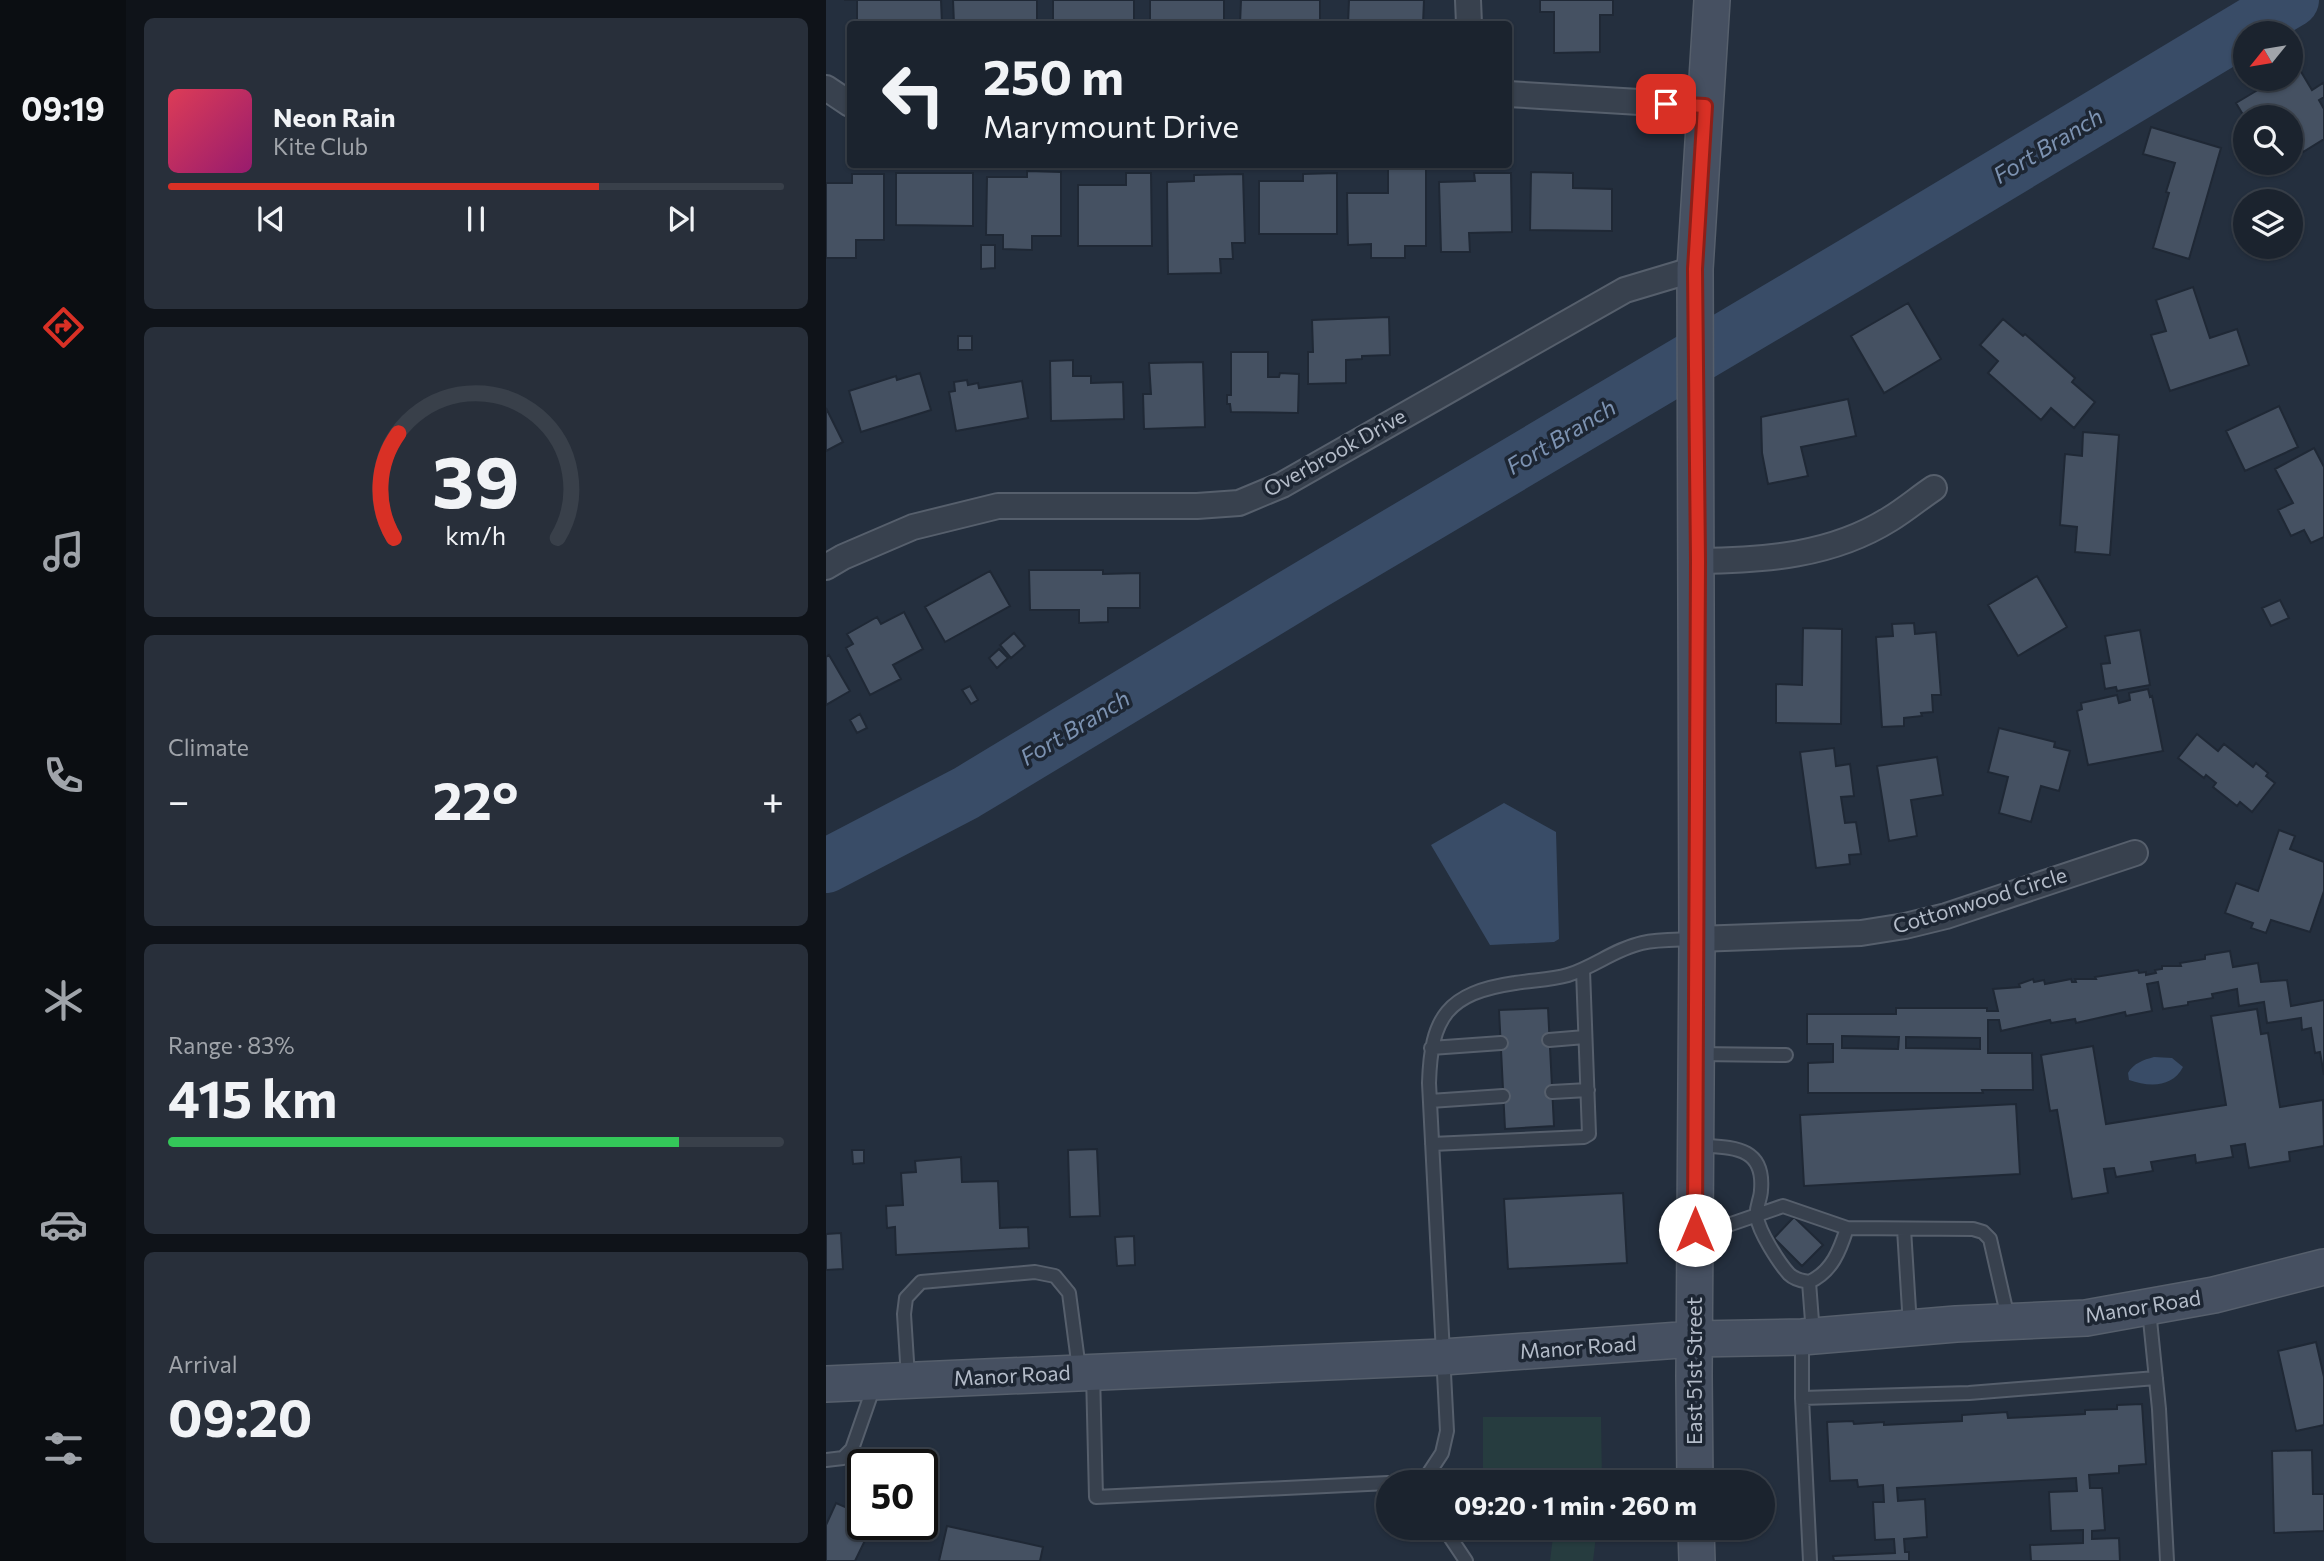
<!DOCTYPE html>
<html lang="en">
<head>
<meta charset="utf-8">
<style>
  :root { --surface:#1b232e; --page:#282f3a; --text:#f1f3f6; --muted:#a0a4aa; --line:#39404a; --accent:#d93025 }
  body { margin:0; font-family:Commissioner,sans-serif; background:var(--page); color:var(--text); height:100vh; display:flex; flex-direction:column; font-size:26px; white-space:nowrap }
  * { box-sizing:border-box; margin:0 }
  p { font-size:23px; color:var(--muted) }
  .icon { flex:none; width:38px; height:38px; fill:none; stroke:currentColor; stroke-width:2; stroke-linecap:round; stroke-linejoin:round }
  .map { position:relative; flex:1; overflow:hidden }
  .panel { display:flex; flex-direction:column; gap:18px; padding:18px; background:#0f1319; width:700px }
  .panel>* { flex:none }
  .top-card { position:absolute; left:21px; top:21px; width:665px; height:147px; border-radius:7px; box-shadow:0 2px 5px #0004,0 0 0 2px var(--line); background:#1b232e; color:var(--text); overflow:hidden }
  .needle { width:46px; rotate:240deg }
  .tools { position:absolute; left:1407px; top:21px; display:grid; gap:14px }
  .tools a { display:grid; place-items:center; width:70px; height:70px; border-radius:50%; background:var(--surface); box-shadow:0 2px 5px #0004,0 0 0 2px var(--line); font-size:35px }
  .speed { position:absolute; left:21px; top:1449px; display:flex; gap:14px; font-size:35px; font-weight:700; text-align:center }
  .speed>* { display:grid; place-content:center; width:91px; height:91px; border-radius:50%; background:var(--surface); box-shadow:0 2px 5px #0004,0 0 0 2px var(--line); line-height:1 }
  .speed .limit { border:4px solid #111; border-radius:10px; background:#fff; color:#111 }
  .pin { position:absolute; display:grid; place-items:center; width:60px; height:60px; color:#fff; margin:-30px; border-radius:14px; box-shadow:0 4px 10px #0006 }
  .me { position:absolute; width:77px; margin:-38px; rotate:0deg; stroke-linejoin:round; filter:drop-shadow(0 0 5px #0008) }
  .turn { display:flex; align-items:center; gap:24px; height:147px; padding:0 21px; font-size:32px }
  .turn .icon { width:91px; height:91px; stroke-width:2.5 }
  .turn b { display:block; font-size:49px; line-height:60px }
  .big { font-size:52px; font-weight:700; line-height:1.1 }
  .panel .card { flex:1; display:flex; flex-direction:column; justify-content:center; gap:10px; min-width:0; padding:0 24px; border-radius:10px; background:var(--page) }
  .panel .dial { align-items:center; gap:0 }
  .dial svg { height:182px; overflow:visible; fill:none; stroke:var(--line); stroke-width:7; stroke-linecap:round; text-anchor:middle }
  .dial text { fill:var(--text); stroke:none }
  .song { display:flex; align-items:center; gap:21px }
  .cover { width:84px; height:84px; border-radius:10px; background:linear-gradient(135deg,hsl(350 70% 55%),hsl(320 70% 35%)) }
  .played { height:7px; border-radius:4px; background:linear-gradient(90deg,var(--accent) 70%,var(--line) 70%) }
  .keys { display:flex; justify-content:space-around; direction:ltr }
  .heat { display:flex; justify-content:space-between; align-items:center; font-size:38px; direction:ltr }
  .charge { height:10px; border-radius:5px; background:linear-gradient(90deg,#34c759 83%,var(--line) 0) }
  .trip { position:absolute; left:550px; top:1470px; width:399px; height:70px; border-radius:35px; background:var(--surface); box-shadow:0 2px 5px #0004,0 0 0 2px var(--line); font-weight:700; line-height:70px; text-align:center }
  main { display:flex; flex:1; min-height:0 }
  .tabs { display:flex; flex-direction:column; width:126px; justify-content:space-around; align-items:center; background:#0b0e12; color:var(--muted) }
  .tabs .icon { width:49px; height:49px }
  .tabs .active { color:var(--accent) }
  .tabs b { font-size:32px; color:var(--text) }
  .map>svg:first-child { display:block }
  .green { fill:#263c3f }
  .water { fill:#394c67 }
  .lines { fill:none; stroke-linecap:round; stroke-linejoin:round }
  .river { stroke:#394c67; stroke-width:54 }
  .building { fill:#455162; stroke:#1f2835; stroke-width:2; fill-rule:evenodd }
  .lane-casing { stroke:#565f6c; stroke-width:16 }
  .street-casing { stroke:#565f6c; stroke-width:28 }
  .secondary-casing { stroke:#565f6c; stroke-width:38 }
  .lane { stroke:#38414e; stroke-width:12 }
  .street { stroke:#38414e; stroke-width:24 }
  .secondary { stroke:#465061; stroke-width:35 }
  .route-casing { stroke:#8d1f18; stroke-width:18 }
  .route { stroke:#d93025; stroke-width:12 }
  .labels { text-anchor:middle; stroke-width:7; stroke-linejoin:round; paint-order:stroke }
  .street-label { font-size:21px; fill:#b4bcc9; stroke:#1d2633 }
  .water-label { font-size:23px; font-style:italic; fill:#7c92b1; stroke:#1d2633 }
</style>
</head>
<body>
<main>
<nav class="tabs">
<b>09:19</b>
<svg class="icon active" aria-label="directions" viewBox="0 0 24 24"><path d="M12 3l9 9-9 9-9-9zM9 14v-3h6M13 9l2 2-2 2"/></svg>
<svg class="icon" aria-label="music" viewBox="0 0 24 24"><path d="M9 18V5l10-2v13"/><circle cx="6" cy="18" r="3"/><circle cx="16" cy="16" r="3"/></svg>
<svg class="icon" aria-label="phone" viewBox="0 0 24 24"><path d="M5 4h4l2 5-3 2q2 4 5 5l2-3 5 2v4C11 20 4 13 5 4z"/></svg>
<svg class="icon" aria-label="climate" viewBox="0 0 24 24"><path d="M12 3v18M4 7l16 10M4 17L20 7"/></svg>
<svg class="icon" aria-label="car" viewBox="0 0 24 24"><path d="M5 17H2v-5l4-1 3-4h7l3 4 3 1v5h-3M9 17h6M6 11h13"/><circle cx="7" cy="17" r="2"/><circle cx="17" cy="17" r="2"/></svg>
<svg class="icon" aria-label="filters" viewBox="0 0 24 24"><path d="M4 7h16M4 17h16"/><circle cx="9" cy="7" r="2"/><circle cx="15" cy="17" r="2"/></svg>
</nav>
<section class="panel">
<div class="card">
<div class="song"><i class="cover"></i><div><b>Neon Rain</b><p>Kite Club</p></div></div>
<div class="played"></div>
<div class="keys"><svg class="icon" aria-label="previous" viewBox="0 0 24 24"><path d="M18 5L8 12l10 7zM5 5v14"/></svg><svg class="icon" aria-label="pause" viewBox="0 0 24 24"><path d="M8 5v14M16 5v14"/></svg><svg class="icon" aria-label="next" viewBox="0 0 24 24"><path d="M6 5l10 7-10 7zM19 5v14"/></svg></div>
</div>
<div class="card dial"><svg viewBox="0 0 100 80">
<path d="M14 69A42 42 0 1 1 86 69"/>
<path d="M14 69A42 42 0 0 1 16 23" stroke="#d93025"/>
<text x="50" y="56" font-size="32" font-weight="700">39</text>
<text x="50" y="72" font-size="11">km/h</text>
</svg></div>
<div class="card"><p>Climate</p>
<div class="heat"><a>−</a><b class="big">22°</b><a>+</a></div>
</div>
<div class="card"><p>Range · 83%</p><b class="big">415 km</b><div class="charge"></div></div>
<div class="card"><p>Arrival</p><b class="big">09:20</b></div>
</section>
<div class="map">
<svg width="1498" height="1561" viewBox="0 0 1498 1561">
  <rect width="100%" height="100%" fill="#242f3e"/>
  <path class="green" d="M657 1417H775L776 1482H657Z
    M728 1528H771L767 1561H724Z"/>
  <path class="water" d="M678 803 730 832 733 939 728 942 664 945 605 845Z
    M1328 1057 1346 1058 1357 1067C1346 1088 1323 1087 1303 1080L1302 1073C1308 1063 1317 1060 1328 1057Z"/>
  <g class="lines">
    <path class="river" d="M0 866 140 793 486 584 1028 263 1466 0"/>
  </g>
  <path class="building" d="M18 0H115L116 24H31V0Z
    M127 0H211V24H128Z
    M227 0H308V24H271V21H227Z
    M324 0H398V24H324Z
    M415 0H494V24H414Z
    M523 0H598L597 24H522Z
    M714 0H787V15H774V52L728 53V12H714Z
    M1465 55 1486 90 1497 83 1498 85V97L1493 100 1498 109V139L1477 152 1465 130V117L1419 118 1410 103 1440 85 1436 79H1465Z
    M1325 127 1395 148 1363 259 1327 248 1343 193 1340 192 1349 163 1317 154Z
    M562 167H600V246H579V258H545V244L522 245 521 193H562Z
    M201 171 235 172V236H206V250L177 249V235H160L161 177H201Z
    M705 172 747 173V188L786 189V231L704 230Z
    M70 173H147V226L70 225Z
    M300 173H325L326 246H252V185H300Z
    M511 173V234H433V181H477V174Z
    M648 173H685L686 232 643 233 644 252H615L613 182 649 181Z
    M26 174H58V240H30V258H0V183H26Z
    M417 174 419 243H406L407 259H394L395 273 342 274 341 182 368 181V175Z
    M155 245H169V268L155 269Z
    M1367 287 1384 338 1411 329 1423 365 1344 391 1325 335 1340 331 1330 300Z
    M1082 303 1115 359 1058 393 1025 336Z
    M563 317 564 355 536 356V359L520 360V383L482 384V352H487L486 320Z
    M1177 319 1197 336 1199 334 1249 378 1246 382 1269 402 1248 428 1225 408 1215 420 1162 373 1172 361 1154 345Z
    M132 336H146V350H132Z
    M405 352H442V377H453L454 373 473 374 472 413 405 412 404 404H401V395H405Z
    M247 360V376H265V383L297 382 298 419 225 421 224 361Z
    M377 362 379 427 318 429 317 394H325L323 363Z
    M94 373 105 410 35 432 23 391 70 376 71 380Z
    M141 380 142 385 152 383 153 388 196 381 202 418 130 431 123 392 129 391 128 382Z
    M1022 399 1030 436 975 447 982 476 942 484 936 453 935 417Z
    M1453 406 1472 447 1419 471 1400 431Z
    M0 408 17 442 0 451Z
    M1257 432 1293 435 1284 555 1249 552 1251 527 1234 525 1239 454 1256 456Z
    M1488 448 1498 467V537L1485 543 1478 530 1465 536 1452 510 1467 503 1449 469Z
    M203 570H277V574L314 573V608H282V622L253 623V610H204Z
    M164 571 184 606 119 642 99 607Z
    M1211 576 1241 627 1192 656 1162 605Z
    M1454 600 1463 618 1445 626 1436 608Z
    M78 612 97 649 67 665 75 679 44 695 20 648 27 644 21 634 51 617 55 624Z
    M1088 623 1089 634 1110 632 1115 695H1106L1107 712 1095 713 1096 716 1078 718V726L1056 727 1050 637 1067 636 1066 624Z
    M977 628 1016 629 1015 724 950 723V684L976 685Z
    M1314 630 1324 685 1291 691 1290 687 1279 689 1275 664 1284 663 1279 636Z
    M188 633 199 646 185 658 174 645Z
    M173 649 182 658 171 668 163 658Z
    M3 655 24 691 0 705V657Z
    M144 686 152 700 145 704 136 690Z
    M1322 689 1324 697 1326 696 1337 751 1262 765 1251 711 1256 709 1255 703 1291 695 1293 703 1304 700 1303 693Z
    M34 714 41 728 31 733 24 720Z
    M1173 728 1229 742 1228 747 1244 751 1233 791 1215 786 1205 822 1173 813 1182 777 1162 772Z
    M1371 734 1392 751 1398 744 1427 767 1430 763 1442 773 1440 776 1449 783 1426 812 1414 802 1411 806 1387 787 1390 783 1380 775 1378 778 1352 758Z
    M1008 748 1010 766 1024 764 1028 796 1015 797 1019 823 1030 822 1035 854 1023 855 1024 864 990 868 974 752Z
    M1111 757 1117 795 1085 800 1091 836 1063 841 1051 766Z
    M1453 830 1469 836 1464 849 1498 862V891L1484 932 1445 920 1440 933 1425 928 1427 923 1399 913 1410 883 1432 891Z
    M1404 951 1407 967 1432 963 1435 982 1461 980 1465 1006 1498 1000V1075L1494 1052 1489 1053 1485 1028 1476 1030 1475 1018 1441 1023 1438 1002 1413 1006 1411 989 1386 994 1387 998 1362 1002V1005L1337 1009 1332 982 1321 984 1326 1011 1300 1016 1299 1012 1250 1023 1249 1019 1225 1023 1224 1020 1175 1031 1173 1020H1162V1053H1206L1207 1090H1156L1157 1093H982V1063L1007 1062V1044H981V1014H1070V1008H1161V1011H1172L1167 989 1194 987 1193 984 1207 979 1208 982 1218 980 1219 984 1245 979 1246 982H1250L1249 979H1270L1269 977 1312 970 1313 973 1320 972V975L1330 973 1329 970 1336 969V966H1355L1354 963 1379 959V955ZM1016 1036 1073 1037 1072 1049 1016 1048ZM1080 1037 1154 1038V1049L1080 1048Z
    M722 1008 728 1126 679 1129 673 1010Z
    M1431 1009 1435 1034 1442 1033 1454 1107 1497 1100 1498 1146 1463 1152 1464 1161 1423 1168 1419 1144 1405 1146 1407 1157 1370 1163 1369 1155 1325 1162 1327 1171 1290 1177 1288 1168 1278 1169 1282 1193 1246 1199 1231 1110 1224 1111 1215 1055 1267 1046 1280 1124 1400 1105 1385 1016Z
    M1190 1104 1194 1174 978 1186 974 1115Z
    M271 1149 274 1216 244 1217 242 1150Z
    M26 1150H38V1163L27 1164Z
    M135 1157 136 1182 172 1181 174 1228 202 1227 203 1248 70 1255 69 1227 61 1228 60 1206 77 1205 75 1173 90 1172 89 1161Z
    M797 1193 801 1263 682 1269 678 1199Z
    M968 1217 997 1245 976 1266 948 1238Z
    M15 1233 17 1269 0 1270V1234Z
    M308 1236 309 1265 291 1266 289 1237Z
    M1490 1342 1498 1377V1425L1470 1431 1452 1351Z
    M1316 1404 1320 1464 1293 1466V1473L1263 1475 1264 1488H1276L1279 1530 1266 1531V1539L1293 1538 1294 1561H1205L1204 1545 1257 1543V1530L1225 1531 1223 1492 1251 1491 1250 1478 1071 1488 1072 1501 1099 1499 1101 1537 1078 1539 1079 1552H1083V1561H1008L1007 1556 1069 1553 1068 1539 1049 1540 1047 1502H1058L1057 1485 1032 1487 1031 1480 1004 1481 1001 1422 1027 1421 1028 1424 1058 1422V1425L1136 1421V1415L1181 1412 1182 1418 1259 1414V1410L1291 1409V1405Z
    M1486 1450 1487 1494H1498V1531L1448 1533 1446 1451Z
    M31 1500 37 1503V1524H47L29 1561H0V1525L10 1503 26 1510Z
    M121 1526 217 1547 214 1561H113Z"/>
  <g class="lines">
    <g class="lane-casing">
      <path id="lane" d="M723 1040 759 1037
        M605 1048 675 1043
        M871 1054 960 1055
        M726 1092 762 1090
        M604 1101 677 1096
        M606 1144 758 1137 763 1134 757 970
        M870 1145C903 1148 939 1144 935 1190 935 1199 929 1208 931 1217 933 1232 953 1263 963 1274 968 1279 976 1281 983 1282 1006 1272 1014 1250 1021 1228
        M1078 1229 1084 1326
        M871 1230 905 1224 957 1206 1021 1228 1147 1229 1157 1232 1164 1239 1182 1318
        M983 1282 987 1334
        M1323 1310 1333 1409 1341 1561
        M976 1338V1398L984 1561
        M267 1373 270 1497 562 1483
        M82 1377 78 1314 80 1298 95 1282 209 1272 229 1276 243 1293 253 1369
        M976 1398 1143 1393 1330 1378
        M0 1460 17 1458 26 1449 48 1386
        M597 1482 616 1453 621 1431 603 1083C605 1017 621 993 689 983 706 980 725 980 742 975 768 967 789 949 816 943 833 939 852 940 870 939
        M618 1528 640 1561"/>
    </g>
    <g class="street-casing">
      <path id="street" d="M642 0 643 24
        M0 88 24 104
        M682 94 879 106
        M872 561C939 560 1005 556 1064 519 1079 510 1093 498 1108 488
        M0 567 17 557 87 527 172 506H371L413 503 456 485 799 290 869 269
        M871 939 1035 933 1079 926 1120 916 1309 853"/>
    </g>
    <g class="secondary-casing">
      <path id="secondary" d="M0 1384 617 1357 868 1339 976 1337 1130 1324 1260 1318 1388 1295 1498 1267
        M869 1482 868 1376 871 939 869 269 886 0
        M870 1528 871 1561"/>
    </g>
    <use href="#lane" class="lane"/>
    <use href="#street" class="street"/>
    <use href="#secondary" class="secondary"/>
  </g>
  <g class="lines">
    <g class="route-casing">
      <path id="route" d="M840 104 879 106 869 269 872 561 869 1230"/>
    </g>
    <use href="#route" class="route"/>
  </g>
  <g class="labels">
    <g class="street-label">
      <text transform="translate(509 453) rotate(-29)" y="7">Overbrook Drive</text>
      <text transform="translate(1154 901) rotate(-17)" y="7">Cottonwood Circle</text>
      <text transform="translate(1317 1307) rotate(-9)" y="7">Manor Road</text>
      <text transform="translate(752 1348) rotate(-4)" y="7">Manor Road</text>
      <text transform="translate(869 1371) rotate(-90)" y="7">East 51st Street</text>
      <text transform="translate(186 1376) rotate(-3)" y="7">Manor Road</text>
    </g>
    <g class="water-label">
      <text transform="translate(1222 146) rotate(-31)" y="8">Fort Branch</text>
      <text transform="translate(735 437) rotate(-31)" y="8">Fort Branch</text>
      <text transform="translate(249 728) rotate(-31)" y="8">Fort Branch</text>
    </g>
  </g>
</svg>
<div class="tools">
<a><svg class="needle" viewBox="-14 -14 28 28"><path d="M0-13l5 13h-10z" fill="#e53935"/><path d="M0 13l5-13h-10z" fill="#a0a4aa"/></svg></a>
<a><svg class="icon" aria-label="search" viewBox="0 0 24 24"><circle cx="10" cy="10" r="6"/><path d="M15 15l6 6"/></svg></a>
<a><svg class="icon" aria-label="layers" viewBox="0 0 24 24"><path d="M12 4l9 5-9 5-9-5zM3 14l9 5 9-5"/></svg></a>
</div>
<div class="speed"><div class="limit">50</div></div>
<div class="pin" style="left:840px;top:104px;background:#d93025"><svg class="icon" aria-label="arrive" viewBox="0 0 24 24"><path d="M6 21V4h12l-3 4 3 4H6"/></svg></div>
<svg class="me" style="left:869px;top:1230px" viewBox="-20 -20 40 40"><circle r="19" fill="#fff"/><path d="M0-13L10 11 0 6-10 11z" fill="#d93025"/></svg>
<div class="trip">09:20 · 1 min · 260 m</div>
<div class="top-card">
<div class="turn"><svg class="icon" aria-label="left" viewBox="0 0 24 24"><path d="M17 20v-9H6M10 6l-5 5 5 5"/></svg><div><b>250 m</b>Marymount Drive</div></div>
</div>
</div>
</main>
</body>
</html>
